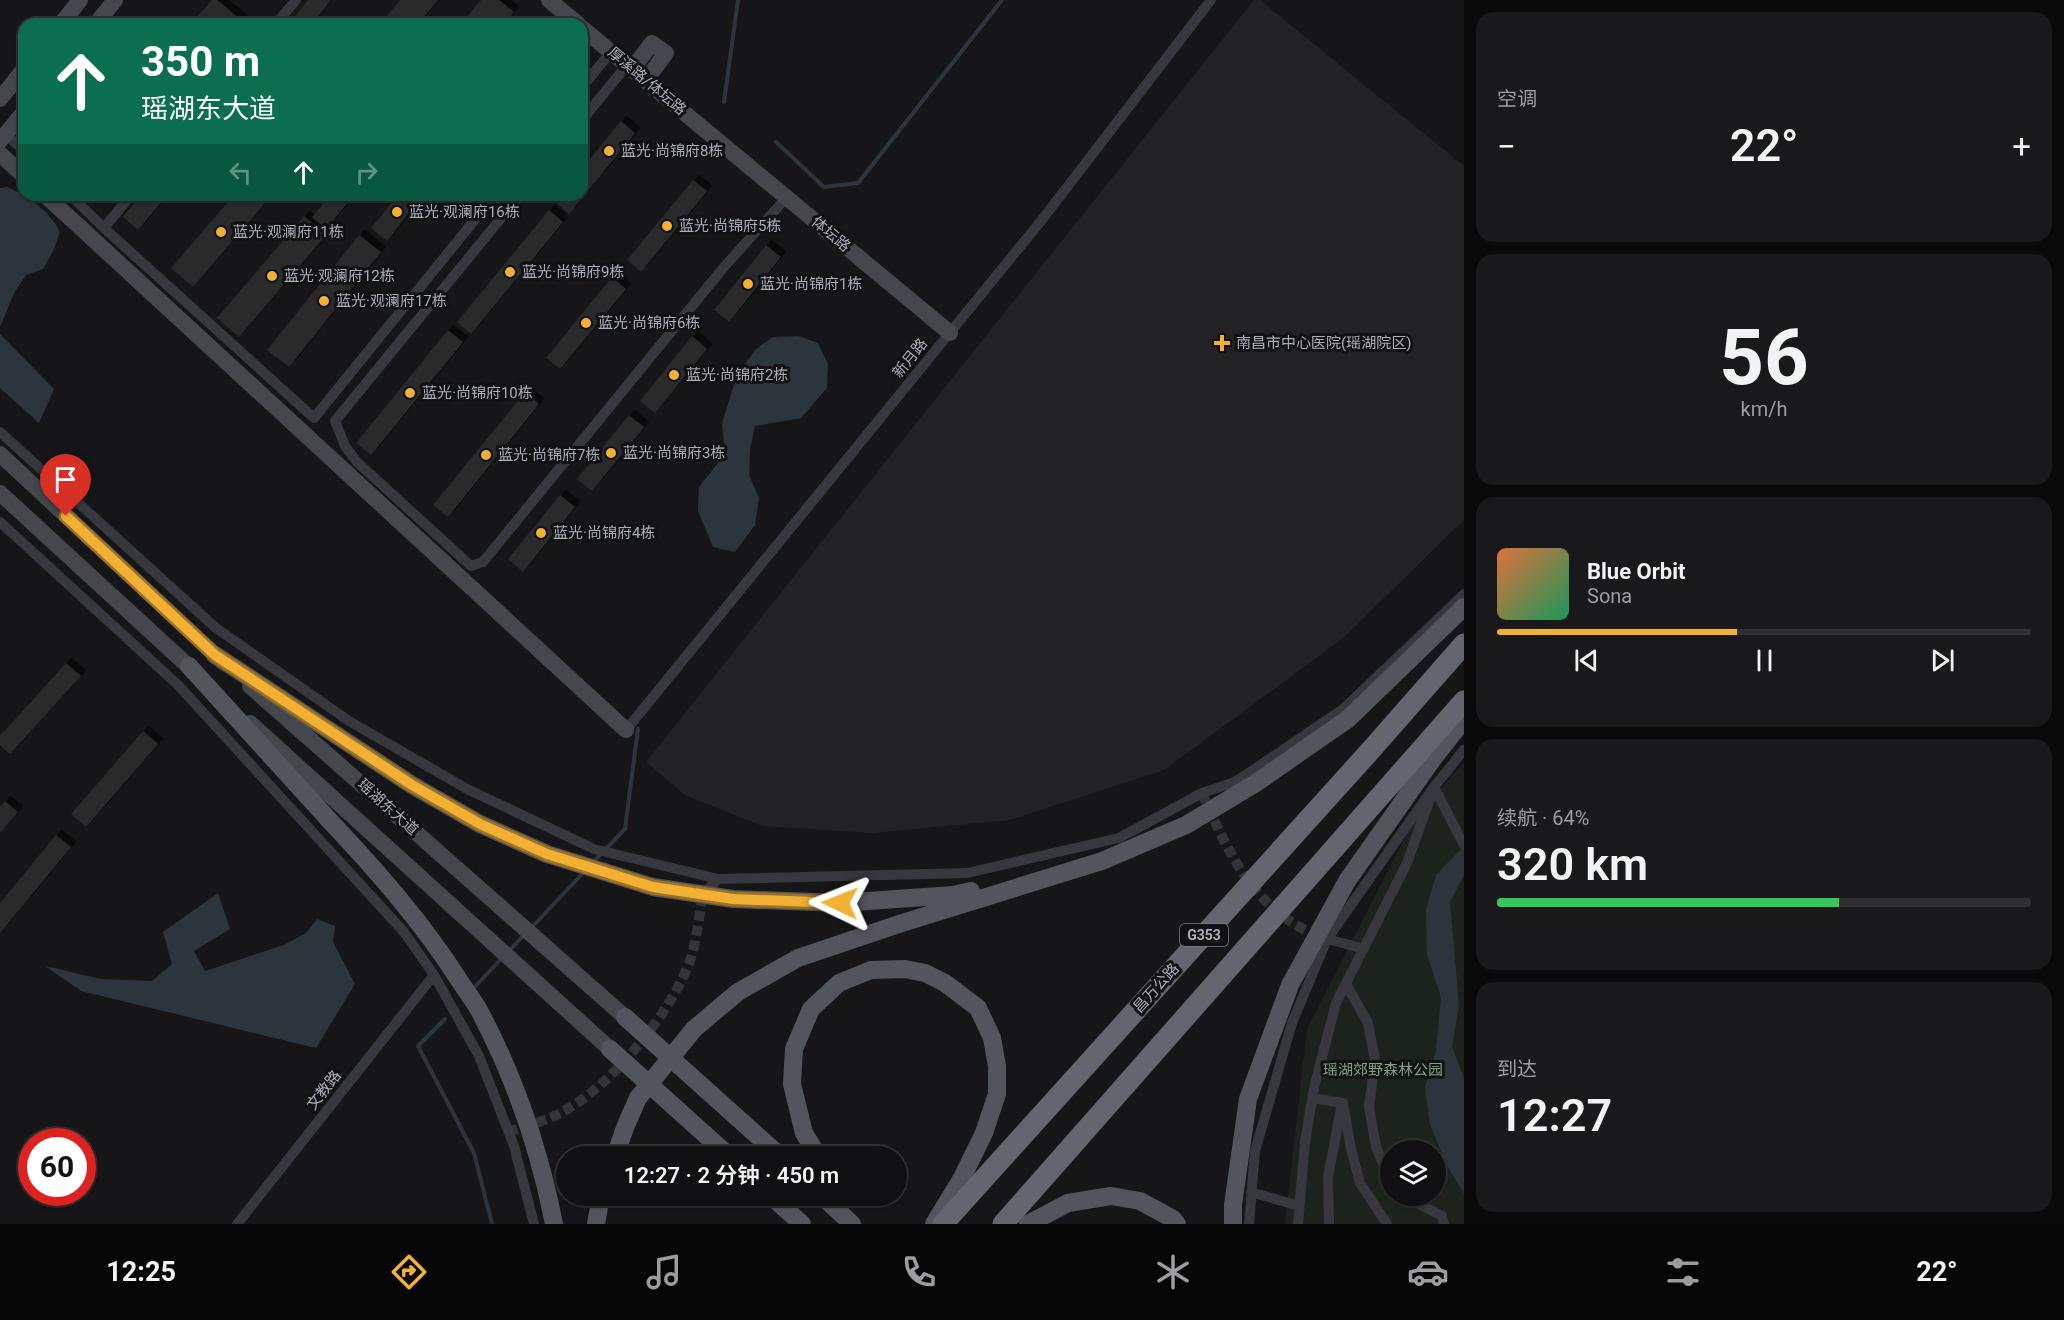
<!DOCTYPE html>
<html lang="zh">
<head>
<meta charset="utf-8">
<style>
  :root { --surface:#101012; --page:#19191b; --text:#f1f3f6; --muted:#9c9d9f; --line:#303032; --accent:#f2b134 }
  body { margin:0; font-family:Roboto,"Noto Sans SC",sans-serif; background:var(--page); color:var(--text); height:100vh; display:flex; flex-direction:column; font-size:22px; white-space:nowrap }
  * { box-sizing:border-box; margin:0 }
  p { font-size:20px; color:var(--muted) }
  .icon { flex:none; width:33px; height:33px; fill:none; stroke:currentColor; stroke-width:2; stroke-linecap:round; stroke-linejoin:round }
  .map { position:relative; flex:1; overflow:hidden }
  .sheet { display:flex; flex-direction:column; gap:12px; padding:12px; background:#09090a; width:600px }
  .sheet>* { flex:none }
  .banner { position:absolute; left:18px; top:18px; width:570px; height:183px; border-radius:18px; box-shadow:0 2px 4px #0004,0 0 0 2px var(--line); background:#0b6e4f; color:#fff; overflow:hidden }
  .tools { position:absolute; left:1380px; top:1140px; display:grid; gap:12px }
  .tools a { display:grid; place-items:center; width:66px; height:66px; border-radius:50%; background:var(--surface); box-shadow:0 2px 4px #0004,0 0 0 2px var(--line); font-size:30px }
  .speed { position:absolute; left:18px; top:1128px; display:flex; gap:12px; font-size:30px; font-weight:700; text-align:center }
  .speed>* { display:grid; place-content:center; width:78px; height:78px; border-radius:50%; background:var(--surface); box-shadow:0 2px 4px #0004,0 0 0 2px var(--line); line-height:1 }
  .speed .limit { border:9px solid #d22; background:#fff; color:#111 }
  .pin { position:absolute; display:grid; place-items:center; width:51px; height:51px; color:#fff; margin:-62px -26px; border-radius:50% 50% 50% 0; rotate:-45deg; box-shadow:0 0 6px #0007 }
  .pin .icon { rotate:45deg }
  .me { position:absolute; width:66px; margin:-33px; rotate:272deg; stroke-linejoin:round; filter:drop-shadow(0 0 4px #0008) }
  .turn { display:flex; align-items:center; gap:21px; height:126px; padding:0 24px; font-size:27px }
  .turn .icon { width:78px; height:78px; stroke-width:2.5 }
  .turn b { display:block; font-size:42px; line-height:51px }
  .lanes { display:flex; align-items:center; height:57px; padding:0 24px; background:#0003; justify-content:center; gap:30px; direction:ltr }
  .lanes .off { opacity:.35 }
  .big { font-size:45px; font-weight:600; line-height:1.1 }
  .sheet .tile { flex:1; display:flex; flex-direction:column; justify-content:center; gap:9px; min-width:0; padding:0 21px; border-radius:18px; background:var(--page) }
  .sheet .dial { align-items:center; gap:0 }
  .dial b { font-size:78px; line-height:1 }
  .song { display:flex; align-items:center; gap:18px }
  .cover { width:72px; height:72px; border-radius:9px; background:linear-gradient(135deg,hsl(20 70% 55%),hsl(150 70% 35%)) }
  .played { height:6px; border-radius:3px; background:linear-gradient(90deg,var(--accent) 45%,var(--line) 45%) }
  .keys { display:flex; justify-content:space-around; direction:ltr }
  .heat { display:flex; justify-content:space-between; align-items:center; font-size:33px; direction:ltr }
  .charge { height:9px; border-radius:4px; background:linear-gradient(90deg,#34c759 64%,var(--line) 0) }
  .trip { position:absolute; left:556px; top:1146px; width:351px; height:60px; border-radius:30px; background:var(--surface); box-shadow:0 2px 4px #0004,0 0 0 2px var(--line); font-weight:600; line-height:60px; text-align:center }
  .tab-bar { display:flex; height:96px; justify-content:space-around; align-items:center; background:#060607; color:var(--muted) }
  .tab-bar .icon { width:42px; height:42px }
  .tab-bar .on { color:var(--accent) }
  .tab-bar b { font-size:27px; color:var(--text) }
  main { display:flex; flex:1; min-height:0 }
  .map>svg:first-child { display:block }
  .built { fill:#222225 }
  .green { fill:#1c231d; fill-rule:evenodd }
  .water { fill:#2c353c }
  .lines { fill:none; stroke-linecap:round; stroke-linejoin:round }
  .stream { stroke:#2c353c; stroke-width:4 }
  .building { fill:#29292c; filter:url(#shadow) }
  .street-tunnel { stroke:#333438; stroke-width:10; stroke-dasharray:10 5; stroke-linecap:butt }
  .street { stroke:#37383d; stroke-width:10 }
  .secondary { stroke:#45474d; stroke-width:16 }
  .primary { stroke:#53555c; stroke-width:18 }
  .highway { stroke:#63666e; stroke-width:21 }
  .route-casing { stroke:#9d7322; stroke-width:15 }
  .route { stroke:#f2b134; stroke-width:10 }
  .poi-dot { fill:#f2b134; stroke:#111113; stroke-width:2 }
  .labels { text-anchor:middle; stroke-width:6; stroke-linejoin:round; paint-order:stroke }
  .shield { fill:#111113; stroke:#7b7e86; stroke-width:1.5 }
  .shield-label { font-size:14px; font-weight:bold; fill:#a8adb8 }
  .street-label { font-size:15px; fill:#a8adb8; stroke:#111113 }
  .poi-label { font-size:15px; fill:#a8adb8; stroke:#111113; text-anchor:start }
  .park-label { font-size:15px; fill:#7fa381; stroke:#111113 }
</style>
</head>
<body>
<main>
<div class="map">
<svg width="1464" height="1224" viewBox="0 0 1464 1224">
  <defs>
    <filter id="shadow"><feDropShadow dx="5.5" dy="-5.5" stdDeviation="0" flood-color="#0009"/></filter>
  </defs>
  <rect width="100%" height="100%" fill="#161618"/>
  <path class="built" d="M1254 0H1260L1464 166V520L1342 639 1164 770 1010 820 872 833 762 826 685 795 646 762Z"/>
  <path class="green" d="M1464 762V1224H1285L1307 1029 1415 818ZM1390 1150H1436V1196H1390Z"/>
  <path class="water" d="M7 187C28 196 50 211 60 232L53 251 43 269 26 275 14 293 0 327V188Z
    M0 334 54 389 39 423 0 388Z
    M798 336 818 343 828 364 827 388 801 418 755 426 750 449 749 475 759 498 755 525 735 552 713 547 698 511 699 487 725 454 722 423 737 375 756 349 773 337Z
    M1464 846V875L1450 902 1459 1005 1452 1047 1464 1078V1194L1448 1167 1430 1125 1425 1088 1436 1051 1441 997 1427 955 1426 909 1436 875Z
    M218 893 230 929 194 951 205 971 284 945 306 933 317 919 335 926 333 942 355 984 316 1048 81 991 45 966 101 979 152 981 172 964 163 932Z"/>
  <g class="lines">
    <path class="stream" d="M724 102 738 0
      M776 142 824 187 858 183 1002 0
      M594 861 625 829 638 729
      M533 926 583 873
      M511 949 522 937
      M474 988 500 960
      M445 1019 418 1046 474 1153 492 1224"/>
  </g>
  <path class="building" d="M212 0H217L246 24H191Z
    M308 0H331L312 24H293L290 22Z
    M400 0H438L418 24H380Z
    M481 0H499L514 12 504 24H461Z
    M621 121 635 133 569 214 555 202 560 195H582V169Z
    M693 180 707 191 641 272 627 260Z
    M141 195H167L138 230 123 217Z
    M234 195H272L193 287 171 268Z
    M330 195H354L326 229 312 217Z
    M398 195H423L387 241 371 228Z
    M549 210 563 222 471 334 457 322Z
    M304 216 326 235 239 337 217 318Z
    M359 235 381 252 289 367 267 350Z
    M766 245 781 257 729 322 714 310Z
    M612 277 626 289 560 369 546 358Z
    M448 330 463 342 371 455 356 443Z
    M692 336 707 349 655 413 640 401Z
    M525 392 539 404 448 517 433 505Z
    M629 415 644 427 592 491 577 479Z
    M560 495 575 507 523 572 508 559Z
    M66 663 81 676 10 754 0 745V736Z
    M143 731 158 744 86 827 71 814Z
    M5 801 18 812 0 833V807Z
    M56 835 71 847 0 933V903Z"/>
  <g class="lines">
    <path class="street-tunnel" d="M1202 793C1229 854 1255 913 1322 937
      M508 1132C526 1125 548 1121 564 1111 613 1085 673 1010 691 958 697 938 699 915 703 894"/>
    <path class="street" d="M268 24 280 19 296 0
      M582 87 611 52
      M582 120 627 65
      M6 134 24 151
      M70 195 104 228
      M131 195 104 228 314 418 495 195
      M520 195 335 421 345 446 357 462 471 566 483 562 724 267 787 197
      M0 432 216 628 349 721 467 789 594 849 718 879
      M0 522 178 685 404 932 434 975 479 1056 514 1146 534 1224
      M626 730 1041 221 1211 0
      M703 894 718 879 967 873 1119 838 1202 793 1235 782 1342 710 1464 594
      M1327 939 1364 949
      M1346 984 1368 1023 1375 1060 1369 1107 1376 1147 1390 1180
      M1312 1098 1343 1103
      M1343 1103 1351 1149 1360 1183 1387 1224
      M1251 1192 1299 1206
      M1404 1196 1442 1216 1444 1224
      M237 1224 434 975
      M1249 1224 1255 1151 1292 1023 1327 939 1434 787 1464 845
      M1298 1224 1305 1142 1314 1088 1336 1003 1407 863 1434 787 1464 750
      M1329 1224 1328 1177 1341 1109"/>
    <path class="secondary" d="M549 0 578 24
      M61 24 80 0
      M96 24 115 0
      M582 28 950 333
      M632 69 652 43 666 53 646 80
      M0 99 24 69
      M0 141 24 112
      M0 154 24 176
      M45 195 626 730
      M0 454 224 663
      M0 493 198 675
      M250 686 625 1017
      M250 723 610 1049"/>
    <path class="primary" d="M215 655 412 785 480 824 547 854 653 887 733 899 840 903 953 895 971 891
      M189 666C236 718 283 769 330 821 377 871 422 922 459 980 466 991 475 1002 481 1014 515 1079 540 1152 554 1224
      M625 1017 780 1156
      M610 1049 729 1156
      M615 1156 626 1125 638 1098 694 1029 738 992 798 958 899 924 1102 861 1186 825 1256 783 1348 719 1464 607
      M818 1156 804 1133 792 1084 794 1049 811 1009 839 983 871 970 905 969 925 973 945 983 978 1008 992 1038 997 1066V1094L984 1133 962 1178 934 1224
      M771 1196 802 1224
      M822 1196 852 1224
      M596 1224 601 1196
      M1028 1224 1068 1203 1111 1196 1140 1201 1173 1219 1177 1224
      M1233 1224V1205L1248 1099 1290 985 1347 881 1432 760 1464 719"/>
    <path class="highway" d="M943 1224 1370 751 1464 644
      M1003 1224 1464 701"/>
  </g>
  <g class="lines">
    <g class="route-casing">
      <path id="route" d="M66 516 215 655 412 785 480 824 547 854 653 887 733 899 840 903"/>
    </g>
    <use href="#route" class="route"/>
  </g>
  <g class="poi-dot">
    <circle cx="609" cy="151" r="6"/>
    <circle cx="397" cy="212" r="6"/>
    <circle cx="667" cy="226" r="6"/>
    <circle cx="221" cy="232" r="6"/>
    <circle cx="510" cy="272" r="6"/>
    <circle cx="272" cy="276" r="6"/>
    <circle cx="748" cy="284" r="6"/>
    <circle cx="324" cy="301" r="6"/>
    <circle cx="586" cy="323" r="6"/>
    <path d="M1219 334h6v6h6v6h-6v6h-6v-6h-6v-6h6z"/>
    <circle cx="674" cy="375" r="6"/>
    <circle cx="410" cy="393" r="6"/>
    <circle cx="611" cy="453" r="6"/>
    <circle cx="486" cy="455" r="6"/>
    <circle cx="541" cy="533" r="6"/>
  </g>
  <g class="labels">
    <rect class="shield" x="1180" y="924" width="48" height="22" rx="4.5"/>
    <g class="shield-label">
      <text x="1204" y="940">G353</text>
    </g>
    <g class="street-label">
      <text transform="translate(647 81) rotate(40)" y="5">厚溪路/体坛路</text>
      <text transform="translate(831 234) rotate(40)" y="5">体坛路</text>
      <text transform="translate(910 358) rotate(-51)" y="5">新月路</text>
      <text transform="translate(388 807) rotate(42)" y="5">瑶湖东大道</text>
      <text transform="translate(1156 988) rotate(-48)" y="5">昌万公路</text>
      <text transform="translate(324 1090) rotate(-52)" y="5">文教路</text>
    </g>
    <g class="poi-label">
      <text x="621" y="156">蓝光·尚锦府8栋</text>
      <text x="409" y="217">蓝光·观澜府16栋</text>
      <text x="679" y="231">蓝光·尚锦府5栋</text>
      <text x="233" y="237">蓝光·观澜府11栋</text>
      <text x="522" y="277">蓝光·尚锦府9栋</text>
      <text x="284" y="281">蓝光·观澜府12栋</text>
      <text x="760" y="289">蓝光·尚锦府1栋</text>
      <text x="336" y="306">蓝光·观澜府17栋</text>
      <text x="598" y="328">蓝光·尚锦府6栋</text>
      <text x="1236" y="348">南昌市中心医院(瑶湖院区)</text>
      <text x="686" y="380">蓝光·尚锦府2栋</text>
      <text x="422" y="398">蓝光·尚锦府10栋</text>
      <text x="623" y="458">蓝光·尚锦府3栋</text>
      <text x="498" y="460">蓝光·尚锦府7栋</text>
      <text x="553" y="538">蓝光·尚锦府4栋</text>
    </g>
    <g class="park-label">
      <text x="1383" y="1075">瑶湖郊野森林公园</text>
    </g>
  </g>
</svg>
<div class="tools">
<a><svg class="icon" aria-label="layers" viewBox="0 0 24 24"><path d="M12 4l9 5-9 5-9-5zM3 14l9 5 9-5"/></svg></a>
</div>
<div class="speed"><div class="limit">60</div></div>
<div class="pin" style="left:66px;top:516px;background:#d93025"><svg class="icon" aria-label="arrive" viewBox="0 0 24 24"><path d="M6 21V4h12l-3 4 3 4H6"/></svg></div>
<svg class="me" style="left:840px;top:903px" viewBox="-20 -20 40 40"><path d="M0-17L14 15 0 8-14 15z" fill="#f2b134" stroke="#fff" stroke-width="4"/></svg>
<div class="trip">12:27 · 2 分钟 · 450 m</div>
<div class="banner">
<div class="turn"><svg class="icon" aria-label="ahead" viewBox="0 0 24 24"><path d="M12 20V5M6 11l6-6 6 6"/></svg><div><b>350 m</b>瑶湖东大道</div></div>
<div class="lanes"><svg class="icon off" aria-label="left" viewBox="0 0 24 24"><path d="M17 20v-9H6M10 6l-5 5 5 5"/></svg><svg class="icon" aria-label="ahead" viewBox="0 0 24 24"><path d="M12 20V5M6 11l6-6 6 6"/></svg><svg class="icon off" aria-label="right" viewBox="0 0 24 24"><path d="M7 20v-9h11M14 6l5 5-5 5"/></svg></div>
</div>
</div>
<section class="sheet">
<div class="tile"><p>空调</p>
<div class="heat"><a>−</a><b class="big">22°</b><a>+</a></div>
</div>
<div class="tile dial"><b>56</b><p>km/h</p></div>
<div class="tile">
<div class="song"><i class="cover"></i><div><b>Blue Orbit</b><p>Sona</p></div></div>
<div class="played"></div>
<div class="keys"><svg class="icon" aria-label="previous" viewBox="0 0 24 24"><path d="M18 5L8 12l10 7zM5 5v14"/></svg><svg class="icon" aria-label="pause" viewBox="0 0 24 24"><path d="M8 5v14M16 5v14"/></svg><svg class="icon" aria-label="next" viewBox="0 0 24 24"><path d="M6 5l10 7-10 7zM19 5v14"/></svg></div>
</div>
<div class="tile"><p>续航 · 64%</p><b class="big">320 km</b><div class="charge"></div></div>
<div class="tile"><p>到达</p><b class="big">12:27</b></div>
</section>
</main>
<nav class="tab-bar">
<b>12:25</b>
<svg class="icon on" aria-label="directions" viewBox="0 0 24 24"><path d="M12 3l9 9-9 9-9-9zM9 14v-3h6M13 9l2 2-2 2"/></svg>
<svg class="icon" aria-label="music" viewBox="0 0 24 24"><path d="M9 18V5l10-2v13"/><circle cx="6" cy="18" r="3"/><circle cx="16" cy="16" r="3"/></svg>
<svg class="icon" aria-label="phone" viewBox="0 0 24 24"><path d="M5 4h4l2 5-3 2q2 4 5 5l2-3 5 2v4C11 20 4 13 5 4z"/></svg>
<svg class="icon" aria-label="climate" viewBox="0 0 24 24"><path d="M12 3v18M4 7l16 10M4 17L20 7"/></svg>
<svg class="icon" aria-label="car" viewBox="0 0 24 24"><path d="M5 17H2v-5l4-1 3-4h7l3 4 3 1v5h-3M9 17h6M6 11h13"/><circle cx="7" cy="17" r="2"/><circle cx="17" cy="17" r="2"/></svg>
<svg class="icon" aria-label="filters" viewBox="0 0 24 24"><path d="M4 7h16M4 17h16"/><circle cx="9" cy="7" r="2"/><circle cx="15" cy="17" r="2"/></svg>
<b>22°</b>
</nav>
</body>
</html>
